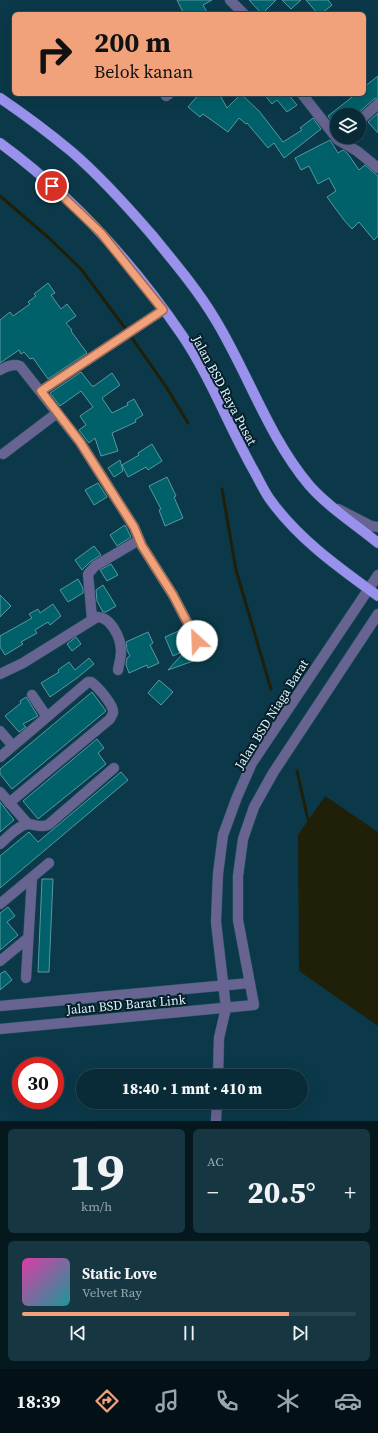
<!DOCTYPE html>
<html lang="id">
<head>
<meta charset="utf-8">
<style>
  :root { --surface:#082b37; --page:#163742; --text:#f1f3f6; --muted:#98a7ad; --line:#294752; --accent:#f1a27b }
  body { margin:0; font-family:"Source Serif 4",serif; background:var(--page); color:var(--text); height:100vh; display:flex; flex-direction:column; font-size:15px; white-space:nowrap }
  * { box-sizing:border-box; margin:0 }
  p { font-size:13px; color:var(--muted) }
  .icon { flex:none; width:22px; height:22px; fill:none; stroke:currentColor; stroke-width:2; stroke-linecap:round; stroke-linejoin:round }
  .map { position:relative; height:1121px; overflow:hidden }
  .side { display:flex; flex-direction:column; gap:8px; padding:8px; background:#04181e; flex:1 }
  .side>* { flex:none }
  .top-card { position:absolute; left:12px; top:12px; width:354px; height:84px; border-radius:6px; box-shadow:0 4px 16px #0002,0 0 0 1px var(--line); background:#f1a27b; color:#111; overflow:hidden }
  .controls { position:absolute; left:330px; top:108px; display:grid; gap:8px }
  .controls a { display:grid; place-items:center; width:36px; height:36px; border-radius:50%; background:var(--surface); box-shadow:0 4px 16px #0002,0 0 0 1px var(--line); font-size:20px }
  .speed { position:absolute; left:12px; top:1057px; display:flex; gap:8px; font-size:20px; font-weight:700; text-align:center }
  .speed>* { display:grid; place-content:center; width:52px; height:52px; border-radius:50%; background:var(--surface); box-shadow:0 4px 16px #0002,0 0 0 1px var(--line); line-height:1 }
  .speed .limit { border:6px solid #d22; background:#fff; color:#111 }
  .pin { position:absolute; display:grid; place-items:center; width:34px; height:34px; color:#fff; margin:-17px; border:2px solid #fff; border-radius:50%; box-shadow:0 1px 4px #0007 }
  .me { position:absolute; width:44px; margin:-22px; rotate:335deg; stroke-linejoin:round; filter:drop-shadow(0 0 3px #0008) }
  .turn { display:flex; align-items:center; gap:14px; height:84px; padding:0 16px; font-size:18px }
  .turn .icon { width:52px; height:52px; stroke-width:2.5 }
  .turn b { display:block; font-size:28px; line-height:34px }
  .big { font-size:30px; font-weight:800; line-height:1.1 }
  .side .tile { flex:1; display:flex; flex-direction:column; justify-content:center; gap:6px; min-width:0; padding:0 14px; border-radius:6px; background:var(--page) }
  .side .dial { align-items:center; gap:0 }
  .dial b { font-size:52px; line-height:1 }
  .song { display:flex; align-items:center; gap:12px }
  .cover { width:48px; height:48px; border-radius:6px; background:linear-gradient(135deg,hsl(320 70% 55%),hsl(180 70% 35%)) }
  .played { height:4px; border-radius:2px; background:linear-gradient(90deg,var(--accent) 80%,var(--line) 80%) }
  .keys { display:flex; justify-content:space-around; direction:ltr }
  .heat { display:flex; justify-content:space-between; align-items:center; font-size:22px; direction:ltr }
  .side .tiles { flex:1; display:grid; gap:8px; grid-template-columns:1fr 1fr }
  .tile:last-child { grid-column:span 2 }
  .trip { position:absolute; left:76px; top:1069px; width:232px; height:40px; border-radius:20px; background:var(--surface); box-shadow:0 4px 16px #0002,0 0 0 1px var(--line); font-weight:800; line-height:40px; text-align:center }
  .menu { display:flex; height:64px; justify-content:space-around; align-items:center; background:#031116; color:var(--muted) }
  .menu .icon { width:28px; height:28px }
  .menu .selected { color:var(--accent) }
  .menu b { font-size:18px; color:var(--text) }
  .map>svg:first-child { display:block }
  .water { fill:#201f08 }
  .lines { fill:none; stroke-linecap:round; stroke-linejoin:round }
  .stream { stroke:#201f08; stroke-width:3 }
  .building { fill:#00616a; stroke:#5699a2 }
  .minor-casing { stroke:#2c5766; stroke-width:11 }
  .major-casing { stroke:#2c5766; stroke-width:11 }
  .minor { stroke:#676491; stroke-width:10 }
  .major { stroke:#9a91ed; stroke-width:10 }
  .route-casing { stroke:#9d6950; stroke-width:10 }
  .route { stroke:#f1a27b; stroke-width:7 }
  .labels { text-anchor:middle; stroke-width:4; stroke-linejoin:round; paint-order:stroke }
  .street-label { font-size:13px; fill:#dcf3fd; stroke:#061e28 }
</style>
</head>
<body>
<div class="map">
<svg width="378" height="1121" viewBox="0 0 378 1121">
  <rect width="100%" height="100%" fill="#0b3949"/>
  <path class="water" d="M325 796 378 832V1026L299 971 298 835Z"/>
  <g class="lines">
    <path class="stream" d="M0 196 49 238 81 269 125 328 167 388 188 423
      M222 489 236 570 271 689
      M297 771 308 820"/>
  </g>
  <path class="building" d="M177 0H212L203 5 208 14H184Z
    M249 0H276L262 14Z
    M282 0H301L291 9Z
    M306 0H328L332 5 321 14H318Z
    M378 76V98L374 99 356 115H337V128L328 116 356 94H364V87Z
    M199 94H217L221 97 227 108 241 94 259 111 283 142 302 130 300 128 313 118 321 129 284 158 274 143 268 148 247 123 246 124 239 118 228 132 203 114 200 117 188 107Z
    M264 94H288L297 105 287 112 277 100 272 104Z
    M378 113V133L368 122Z
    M330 140 338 153 343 150 348 154 359 170 365 165 378 176V236L374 240 359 222 352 229 344 220 327 197 336 191 329 178 318 184 309 166 301 170 295 158Z
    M48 283 55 293 51 295 61 309 67 304 76 316 66 323 72 330 71 331 87 353 48 379 33 358 30 359 24 352 21 354 19 350 0 363V320L10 312 13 316 30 304 28 302 36 296 34 294Z
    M81 372 92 386H94L112 373 120 385 102 398 112 413 128 405 127 403 134 399 143 415 135 420 136 422 112 433 118 451 101 456 95 438 89 443 79 430 86 425 80 416 93 407 81 391 60 406 50 393Z
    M152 444 162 461 148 470 146 467 128 477 122 465 139 455 138 453Z
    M120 460 123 471 114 477 108 468Z
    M167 477 176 496 174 497 183 518 165 526 159 510 161 509 149 486Z
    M98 483 107 497 94 505 85 490Z
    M125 525 131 537 117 546 110 535Z
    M94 546 101 555 90 562 82 570 75 560Z
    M111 564 118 575 107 581 100 570Z
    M78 579 83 588V593L68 602 60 590Z
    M103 585 116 606 106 612H103L97 601 96 590Z
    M0 595 11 606 0 617Z
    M53 604 61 616 50 625 48 622 35 630 37 633 21 642 23 644 5 655 0 647V636L32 618 29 614 38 609 40 613Z
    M183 629 191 648 195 647 199 659 168 670 186 650 173 656 165 637Z
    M148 632 153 643 150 645 159 663 148 668 147 665 129 673 126 665 127 658 130 656 127 650 126 642Z
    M76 637 81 644 72 651 67 644Z
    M89 658 94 664 77 678 50 697 41 683 59 672 58 670 69 662 75 670Z
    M159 680 173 692 161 705 148 693Z
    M92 692 106 711 12 789 0 774V769Z
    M26 697 38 716 23 724 26 727 19 732 5 716 21 703 20 701Z
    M97 739 104 748 98 753 106 764 38 819 23 801Z
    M121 772 128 780 0 888V856L29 832 38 842Z
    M0 802 14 820 0 832Z
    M42 879H53L49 972H38Z
    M8 907 15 916 7 922 18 935 0 950V913Z
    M5 971 12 980 0 990V974Z"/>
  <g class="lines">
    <g class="minor-casing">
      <path id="minor" d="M230 0 244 14
        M302 94 338 140 357 151 378 168
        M166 96 169 94
        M359 121 378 104
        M0 370C6 367 13 363 20 366L80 442 134 527 142 546 173 595 197 641
        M41 391 163 310
        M3 454 57 413
        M338 509 371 526 378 527
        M92 619 88 574 95 566 139 540
        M0 674 23 663 97 617C111 617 121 638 121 651 121 658 119 664 118 670
        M32 695 47 717
        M0 731 13 746
        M0 757 88 682H91C97 686 115 706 113 713 113 714 110 718 110 719L9 803
        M0 792 28 824
        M0 844C7 838 19 824 29 824 37 825 39 828 48 825L114 768
        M0 904 49 863
        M0 961 28 938
        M26 978 32 878
        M0 1006 250 983
        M0 1029 254 1005 238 920V876L243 839 254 807 273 773 378 614
        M218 1076 219 1038 226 1008 216 922 218 874 223 835 237 797 252 763 378 575
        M216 1121 217 1102"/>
    </g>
    <g class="major-casing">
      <path id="major" d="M0 98C25 115 49 133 72 152 101 177 127 206 152 235 174 262 197 289 215 319 248 373 268 436 309 485 328 507 355 524 378 543
        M0 143C71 195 132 262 182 335 211 378 229 427 254 471 259 480 263 489 269 498 297 538 338 567 378 596"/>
    </g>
    <use href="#minor" class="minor"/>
    <use href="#major" class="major"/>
  </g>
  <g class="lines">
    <g class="route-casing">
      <path id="route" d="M52 186 101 233 163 310 41 391 80 442 134 527 142 546 173 595 197 641"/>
    </g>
    <use href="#route" class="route"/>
  </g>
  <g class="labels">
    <g class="street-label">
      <text transform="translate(225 390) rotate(62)" y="5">Jalan BSD Raya Pusat</text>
      <text transform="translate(271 714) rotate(-58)" y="5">Jalan BSD Niaga Barat</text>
      <text transform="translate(126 1004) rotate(-5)" y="5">Jalan BSD Barat Link</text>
    </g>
  </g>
</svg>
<div class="controls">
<a><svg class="icon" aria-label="layers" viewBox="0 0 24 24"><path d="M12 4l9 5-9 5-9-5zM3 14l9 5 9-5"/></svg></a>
</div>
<div class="speed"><div class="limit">30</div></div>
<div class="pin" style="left:52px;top:186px;background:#d93025"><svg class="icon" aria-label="arrive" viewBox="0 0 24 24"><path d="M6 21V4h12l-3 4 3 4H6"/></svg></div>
<svg class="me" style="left:197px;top:641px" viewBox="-20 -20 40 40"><circle r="19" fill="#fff"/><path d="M0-13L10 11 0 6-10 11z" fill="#f1a27b"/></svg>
<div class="trip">18:40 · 1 mnt · 410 m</div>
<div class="top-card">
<div class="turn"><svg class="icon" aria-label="right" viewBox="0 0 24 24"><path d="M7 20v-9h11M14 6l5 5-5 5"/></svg><div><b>200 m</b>Belok kanan</div></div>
</div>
</div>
<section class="side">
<div class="tiles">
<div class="tile dial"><b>19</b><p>km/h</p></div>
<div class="tile"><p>AC</p>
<div class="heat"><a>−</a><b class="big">20.5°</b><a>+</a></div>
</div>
<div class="tile">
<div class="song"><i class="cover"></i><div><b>Static Love</b><p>Velvet Ray</p></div></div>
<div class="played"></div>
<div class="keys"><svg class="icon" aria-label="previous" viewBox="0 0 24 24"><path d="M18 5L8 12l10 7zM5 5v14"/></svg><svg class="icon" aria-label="pause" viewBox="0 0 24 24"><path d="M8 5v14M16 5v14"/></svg><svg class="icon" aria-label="next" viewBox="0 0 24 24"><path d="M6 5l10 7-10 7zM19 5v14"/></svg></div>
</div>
</div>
</section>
<nav class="menu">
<b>18:39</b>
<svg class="icon selected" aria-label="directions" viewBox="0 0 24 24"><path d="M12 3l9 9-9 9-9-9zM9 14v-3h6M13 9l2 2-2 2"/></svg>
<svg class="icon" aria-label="music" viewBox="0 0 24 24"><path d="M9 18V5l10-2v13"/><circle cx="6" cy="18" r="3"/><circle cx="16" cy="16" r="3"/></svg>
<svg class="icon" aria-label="phone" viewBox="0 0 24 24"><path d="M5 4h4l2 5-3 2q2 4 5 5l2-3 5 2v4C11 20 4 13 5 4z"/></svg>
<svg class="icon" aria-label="climate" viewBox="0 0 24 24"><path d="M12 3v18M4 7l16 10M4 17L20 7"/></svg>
<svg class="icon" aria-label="car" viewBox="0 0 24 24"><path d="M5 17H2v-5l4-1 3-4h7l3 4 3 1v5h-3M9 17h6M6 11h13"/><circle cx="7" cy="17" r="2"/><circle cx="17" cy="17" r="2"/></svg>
</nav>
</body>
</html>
